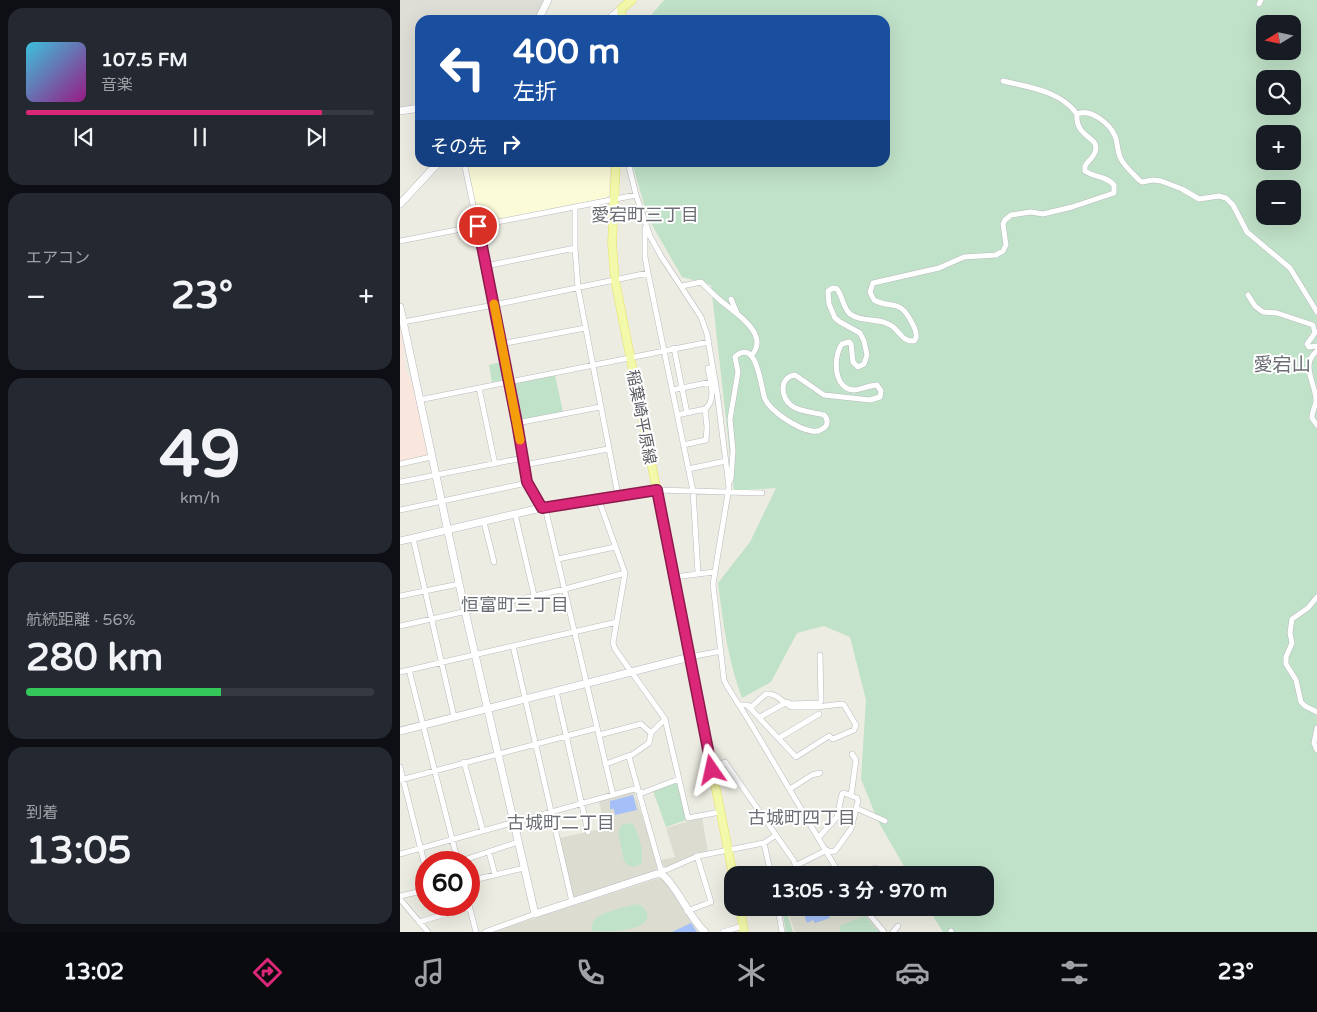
<!DOCTYPE html>
<html lang="ja">
<head>
<meta charset="utf-8">
<style>
  :root { --surface:#171b24; --page:#242831; --text:#f1f3f6; --muted:#9ea1a6; --line:#363941; --accent:#db2777 }
  body { margin:0; font-family:"Varela Round","Noto Sans JP",sans-serif; background:var(--page); color:var(--text); height:100vh; display:flex; flex-direction:column; font-size:19px; white-space:nowrap }
  * { box-sizing:border-box; margin:0 }
  p { font-size:16px; color:var(--muted) }
  .icon { flex:none; width:28px; height:28px; fill:none; stroke:currentColor; stroke-width:2; stroke-linecap:round; stroke-linejoin:round }
  .map { position:relative; flex:1; overflow:hidden }
  .drawer { display:flex; flex-direction:column; gap:8px; padding:8px; background:#0d0f14; width:400px }
  .drawer>* { flex:none }
  .guide { position:absolute; left:15px; top:15px; width:475px; height:152px; border-radius:15px; box-shadow:0 5px 20px #0002; background:#1a4fa0; color:#fff; overflow:hidden }
  .needle { width:32px; rotate:260deg }
  .fabs { position:absolute; left:856px; top:15px; display:grid; gap:10px }
  .fabs a { display:grid; place-items:center; width:45px; height:45px; border-radius:10px; background:var(--surface); box-shadow:0 5px 20px #0002; font-size:25px }
  .speed { position:absolute; left:15px; top:851px; display:flex; gap:10px; font-size:25px; font-weight:700; text-align:center }
  .speed>* { display:grid; place-content:center; width:65px; height:65px; border-radius:50%; background:var(--surface); box-shadow:0 5px 20px #0002; line-height:1 }
  .speed .limit { border:8px solid #d22; background:#fff; color:#111 }
  .pin { position:absolute; display:grid; place-items:center; width:42px; height:42px; color:#fff; margin:-21px; border:2px solid #fff; border-radius:50%; box-shadow:0 1px 5px #0007 }
  .me { position:absolute; width:55px; margin:-28px; rotate:349deg; stroke-linejoin:round; filter:drop-shadow(0 0 4px #0008) }
  .turn { display:flex; align-items:center; gap:18px; height:105px; padding:0 15px; font-size:22px }
  .turn .icon { width:65px; height:65px; stroke-width:2.5 }
  .turn b { display:block; font-size:35px; line-height:42px }
  .then { display:flex; align-items:center; height:48px; padding:0 15px; background:#0003; gap:10px; font-size:19px }
  .big { font-size:38px; font-weight:700; line-height:1.1 }
  .drawer .card { flex:1; display:flex; flex-direction:column; justify-content:center; gap:8px; min-width:0; padding:0 18px; border-radius:15px; background:var(--page) }
  .drawer .dial { align-items:center; gap:0 }
  .dial b { font-size:65px; line-height:1 }
  .song { display:flex; align-items:center; gap:15px }
  .cover { width:60px; height:60px; border-radius:8px; background:linear-gradient(135deg,hsl(190 70% 55%),hsl(310 70% 35%)) }
  .played { height:5px; border-radius:2px; background:linear-gradient(90deg,var(--accent) 85%,var(--line) 85%) }
  .keys { display:flex; justify-content:space-around; direction:ltr }
  .heat { display:flex; justify-content:space-between; align-items:center; font-size:28px; direction:ltr }
  .charge { height:8px; border-radius:4px; background:linear-gradient(90deg,#34c759 56%,var(--line) 0) }
  .trip { position:absolute; left:324px; top:866px; width:270px; height:50px; border-radius:15px; background:var(--surface); box-shadow:0 5px 20px #0002; font-weight:700; line-height:50px; text-align:center }
  .tabs { display:flex; height:80px; justify-content:space-around; align-items:center; background:#090b0e; color:var(--muted) }
  .tabs .icon { width:35px; height:35px }
  .tabs .active { color:var(--accent) }
  .tabs b { font-size:22px; color:var(--text) }
  main { display:flex; flex:1; min-height:0 }
  .map>svg:first-child { display:block }
  .commercial { fill:#fbfbd8 }
  .industrial { fill:#deddd6 }
  .education { fill:#dcdcd0 }
  .medical { fill:#f9e7de }
  .green { fill:#c0e2c8; fill-rule:evenodd }
  .water { fill:#a5c0f9 }
  .lines { fill:none; stroke-linecap:round; stroke-linejoin:round }
  .street-casing { stroke:#b9bac0; stroke-width:6 }
  .secondary-casing { stroke:#b8b9c0; stroke-width:8 }
  .primary-casing { stroke:#e8e260; stroke-width:9 }
  .street { stroke:#fff; stroke-width:5 }
  .secondary { stroke:#fff; stroke-width:7 }
  .primary { stroke:#f3f9aa; stroke-width:8 }
  .route-casing { stroke:#8e194d; stroke-width:12 }
  .route { stroke:#db2777; stroke-width:9 }
  .slow { stroke:#f59e0b; stroke-width:9 }
  .labels { text-anchor:middle; stroke-width:4; stroke-linejoin:round; paint-order:stroke }
  .street-label { font-size:16px; fill:#5a5c62; stroke:#fff }
  .neighbourhood-label { font-size:18px; fill:#6b6e74; stroke:#fff }
  .quarter-label { font-size:19px; fill:#6b6e74; stroke:#fff }
</style>
</head>
<body>
<main>
<section class="drawer">
<div class="card">
<div class="song"><i class="cover"></i><div><b>107.5 FM</b><p>音楽</p></div></div>
<div class="played"></div>
<div class="keys"><svg class="icon" aria-label="previous" viewBox="0 0 24 24"><path d="M18 5L8 12l10 7zM5 5v14"/></svg><svg class="icon" aria-label="pause" viewBox="0 0 24 24"><path d="M8 5v14M16 5v14"/></svg><svg class="icon" aria-label="next" viewBox="0 0 24 24"><path d="M6 5l10 7-10 7zM19 5v14"/></svg></div>
</div>
<div class="card"><p>エアコン</p>
<div class="heat"><a>−</a><b class="big">23°</b><a>+</a></div>
</div>
<div class="card dial"><b>49</b><p>km/h</p></div>
<div class="card"><p>航続距離 · 56%</p><b class="big">280 km</b><div class="charge"></div></div>
<div class="card"><p>到着</p><b class="big">13:05</b></div>
</section>
<div class="map">
<svg width="917" height="932" viewBox="0 0 917 932">
  <rect width="100%" height="100%" fill="#ecece2"/>
  <path class="commercial" d="M65 163H210L209 195 206 198 80 223 77 221Z"/>
  <path class="industrial" d="M0 0H146L136 20H20V105L0 109Z"/>
  <path class="education" d="M234 792 259 867 256 871 174 899 160 838 205 828 199 801Z
    M302 817 308 852 267 868 264 867 261 860 275 857 266 828Z
    M259 878 265 880 268 884 298 932H92Z
    M403 908H462L482 932H395L388 912Z"/>
  <path class="medical" d="M0 329 4 350 5 369 12 380 15 393 28 454 25 457 0 462Z"/>
  <path class="green" d="M264 0H917V932H543L528 908H585V875H509L478 821 461 779 466 700 450 637 424 626 397 633 371 682 342 698C328 660 323 623 318 583L350 542 376 488 334 491 311 285 282 277 248 218 232 163 485 162V20H247ZM865 24H892V51H865ZM865 79H892V106H865ZM865 134H892V161H865ZM865 189H892V216H865Z
    M101 362 105 380 92 382 89 365Z
    M155 375 163 412 120 420 118 419 111 385 112 383Z
    M277 782 286 820 266 827 253 791Z
    M231 823C238 827 245 856 241 864L234 867 227 865 224 861 218 832 222 825Z
    M238 904C242 906 245 908 247 913 253 932 203 932 192 931 192 927 192 922 195 919 201 912 229 906 238 904Z
    M387 913 393 932H386L383 914Z
    M465 916 479 932H441L439 926Z"/>
  <path class="water" d="M233 795 237 810 215 815 214 809H210V801Z
    M406 908H426L430 918 415 923 413 920 407 923 402 909Z
    M291 923 297 932H272Z"/>
  <g class="lines">
    <g class="street-casing">
      <path id="street" d="M859 4 861 0
        M140 16 148 20
        M603 81C628 87 661 91 677 114
        M64 162 94 305 127 483 142 508
        M228 162 236 195 250 236 261 256 301 317 307 334 317 392 329 487 313 584 324 680 327 686 351 724 440 875
        M175 207V248L178 288 218 495
        M245 228V257L248 273 293 491 298 573
        M0 241 236 195
        M86 266 175 248
        M282 286 301 282C307 288 314 295 321 301 336 313 371 335 351 356
        M848 295 855 306 863 312 877 313 913 325 915 333 907 344 909 347 917 346
        M331 299 337 313
        M3 322 94 305 248 273
        M101 344 185 328
        M274 348 287 413
        M917 351C899 366 917 384 916 402 915 407 912 412 912 418L917 425
        M79 388 95 464
        M272 390 311 382
        M19 400 309 342
        M305 409C317 400 310 381 308 368H313
        M277 415 305 409 307 427 306 440 283 445
        M117 423 200 407
        M0 464 31 457
        M124 465 208 449
        M288 469 326 461
        M0 482 123 458
        M328 484 331 479 333 451 330 419 338 372 335 357 337 355C358 340 361 390 365 399 371 412 398 429 412 431 417 432 422 430 426 426 428 422 427 418 424 415 414 412 400 412 392 406 380 398 379 377 395 375L424 395 470 400 480 397 481 391 477 385C469 385 461 390 454 390 433 389 433 356 442 344L449 342 451 344 453 362 458 367 464 364 467 355 464 341 460 333 440 322 435 318 429 304 428 291 433 288 437 289C443 297 443 308 450 314 462 323 480 317 492 326 500 332 503 342 514 341L516 338C517 332 515 328 512 323 499 297 492 310 474 300L470 292 473 283 539 268 564 257 596 255 603 251 606 245 603 224 605 220 611 215 631 212 643 214 672 207 714 193V185C705 175 695 178 685 171V166C688 161 693 158 695 152 701 136 675 139 677 114 691 108 710 124 715 136 718 143 717 152 721 159 725 167 733 173 739 180L742 182 753 180 761 181 782 189 799 199 819 196 826 198 833 205 847 232 890 268 917 312
        M257 490 362 493
        M198 498 225 573 213 643 215 649 265 719 288 818 320 812
        M145 507 213 795
        M0 510 127 483
        M115 514 134 595
        M84 522 94 562
        M13 538 54 717
        M158 559 215 547
        M274 577 314 572
        M0 596 59 584
        M917 597 908 608 892 619 890 633 892 643 886 657V664L896 680 901 702 905 706 917 712
        M0 626 165 589 225 573
        M113 646 172 902
        M290 657 321 651
        M9 670 58 862
        M0 672 217 622
        M156 691 188 832
        M339 705H348L350 708 366 694H370L376 696 391 707H416L442 704 444 705 456 725 454 730 433 739 429 736 396 757 350 708
        M360 717 387 702 391 704 419 703 421 701 420 655
        M917 728 914 743 917 750
        M199 735 241 724 251 733
        M379 738 419 714
        M64 762 83 831
        M206 764 230 755
        M0 767 26 870
        M312 770 325 762 394 861 398 875
        M0 780 197 728
        M390 789 412 775 420 773
        M451 796 456 760 452 754
        M456 808 485 821
        M419 837 437 817 442 794 444 793 457 798 458 801 451 829 435 851 428 852
        M364 843 371 875
        M89 852 95 875
        M0 854 234 789 242 793 279 779
        M58 862 118 842
        M395 866 427 850
        M262 870H266L298 856 364 843 376 835
        M262 874 229 757 249 743 251 733 265 719
        M473 875 475 868
        M69 881 124 868
        M0 896 26 890
        M0 899 28 932
        M69 905 76 932
        M378 908 382 932
        M464 908 484 932
        M287 911 311 902 297 856
        M19 922 69 907
        M85 932 135 914
        M323 932 343 926
        M493 932 498 926
        M551 932V931"/>
    </g>
    <g class="secondary-casing">
      <path id="secondary" d="M138 20 148 0
        M208 20 221 9
        M0 111 20 108
        M0 204 39 162
        M0 307 65 611 135 914 256 874H262C280 890 287 915 305 932
        M0 541 145 507 257 490
        M0 731 290 657"/>
    </g>
    <g class="primary-casing">
      <path id="primary" d="M222 20 221 9 232 0
        M216 162 212 243 215 280 333 875
        M340 908 344 932"/>
    </g>
    <use href="#street" class="street"/>
    <use href="#secondary" class="secondary"/>
    <use href="#primary" class="primary"/>
  </g>
  <g class="lines">
    <g class="route-casing">
      <path id="route" d="M78 226 117 423 127 482 142 508 257 490 312 770"/>
    </g>
    <use href="#route" class="route"/>
    <path class="slow" d="M94 304 120 440"/>
  </g>
  <g class="labels">
    <g class="street-label">
      <text transform="translate(242 417) rotate(79)" y="6">稲葉崎平原線</text>
    </g>
    <g class="neighbourhood-label">
      <text x="245" y="221">愛宕町三丁目</text>
      <text x="115" y="611">恒富町三丁目</text>
      <text x="402" y="824">古城町四丁目</text>
      <text x="161" y="829">古城町二丁目</text>
    </g>
    <g class="quarter-label">
      <text x="882" y="371">愛宕山</text>
    </g>
  </g>
</svg>
<div class="fabs">
<a><svg class="needle" viewBox="-14 -14 28 28"><path d="M0-13l5 13h-10z" fill="#e53935"/><path d="M0 13l5-13h-10z" fill="#9ea1a6"/></svg></a>
<a><svg class="icon" aria-label="search" viewBox="0 0 24 24"><circle cx="10" cy="10" r="6"/><path d="M15 15l6 6"/></svg></a>
<a>+</a>
<a>−</a>
</div>
<div class="speed"><div class="limit">60</div></div>
<div class="pin" style="left:78px;top:226px;background:#d93025"><svg class="icon" aria-label="arrive" viewBox="0 0 24 24"><path d="M6 21V4h12l-3 4 3 4H6"/></svg></div>
<svg class="me" style="left:312px;top:770px" viewBox="-20 -20 40 40"><path d="M0-17L14 15 0 8-14 15z" fill="#db2777" stroke="#fff" stroke-width="4"/></svg>
<div class="trip">13:05 · 3 分 · 970 m</div>
<div class="guide">
<div class="turn"><svg class="icon" aria-label="left" viewBox="0 0 24 24"><path d="M17 20v-9H6M10 6l-5 5 5 5"/></svg><div><b>400 m</b>左折</div></div>
<div class="then">その先<svg class="icon" aria-label="right" viewBox="0 0 24 24"><path d="M7 20v-9h11M14 6l5 5-5 5"/></svg></div>
</div>
</div>
</main>
<nav class="tabs">
<b>13:02</b>
<svg class="icon active" aria-label="directions" viewBox="0 0 24 24"><path d="M12 3l9 9-9 9-9-9zM9 14v-3h6M13 9l2 2-2 2"/></svg>
<svg class="icon" aria-label="music" viewBox="0 0 24 24"><path d="M9 18V5l10-2v13"/><circle cx="6" cy="18" r="3"/><circle cx="16" cy="16" r="3"/></svg>
<svg class="icon" aria-label="phone" viewBox="0 0 24 24"><path d="M5 4h4l2 5-3 2q2 4 5 5l2-3 5 2v4C11 20 4 13 5 4z"/></svg>
<svg class="icon" aria-label="climate" viewBox="0 0 24 24"><path d="M12 3v18M4 7l16 10M4 17L20 7"/></svg>
<svg class="icon" aria-label="car" viewBox="0 0 24 24"><path d="M5 17H2v-5l4-1 3-4h7l3 4 3 1v5h-3M9 17h6M6 11h13"/><circle cx="7" cy="17" r="2"/><circle cx="17" cy="17" r="2"/></svg>
<svg class="icon" aria-label="filters" viewBox="0 0 24 24"><path d="M4 7h16M4 17h16"/><circle cx="9" cy="7" r="2"/><circle cx="15" cy="17" r="2"/></svg>
<b>23°</b>
</nav>
</body>
</html>
